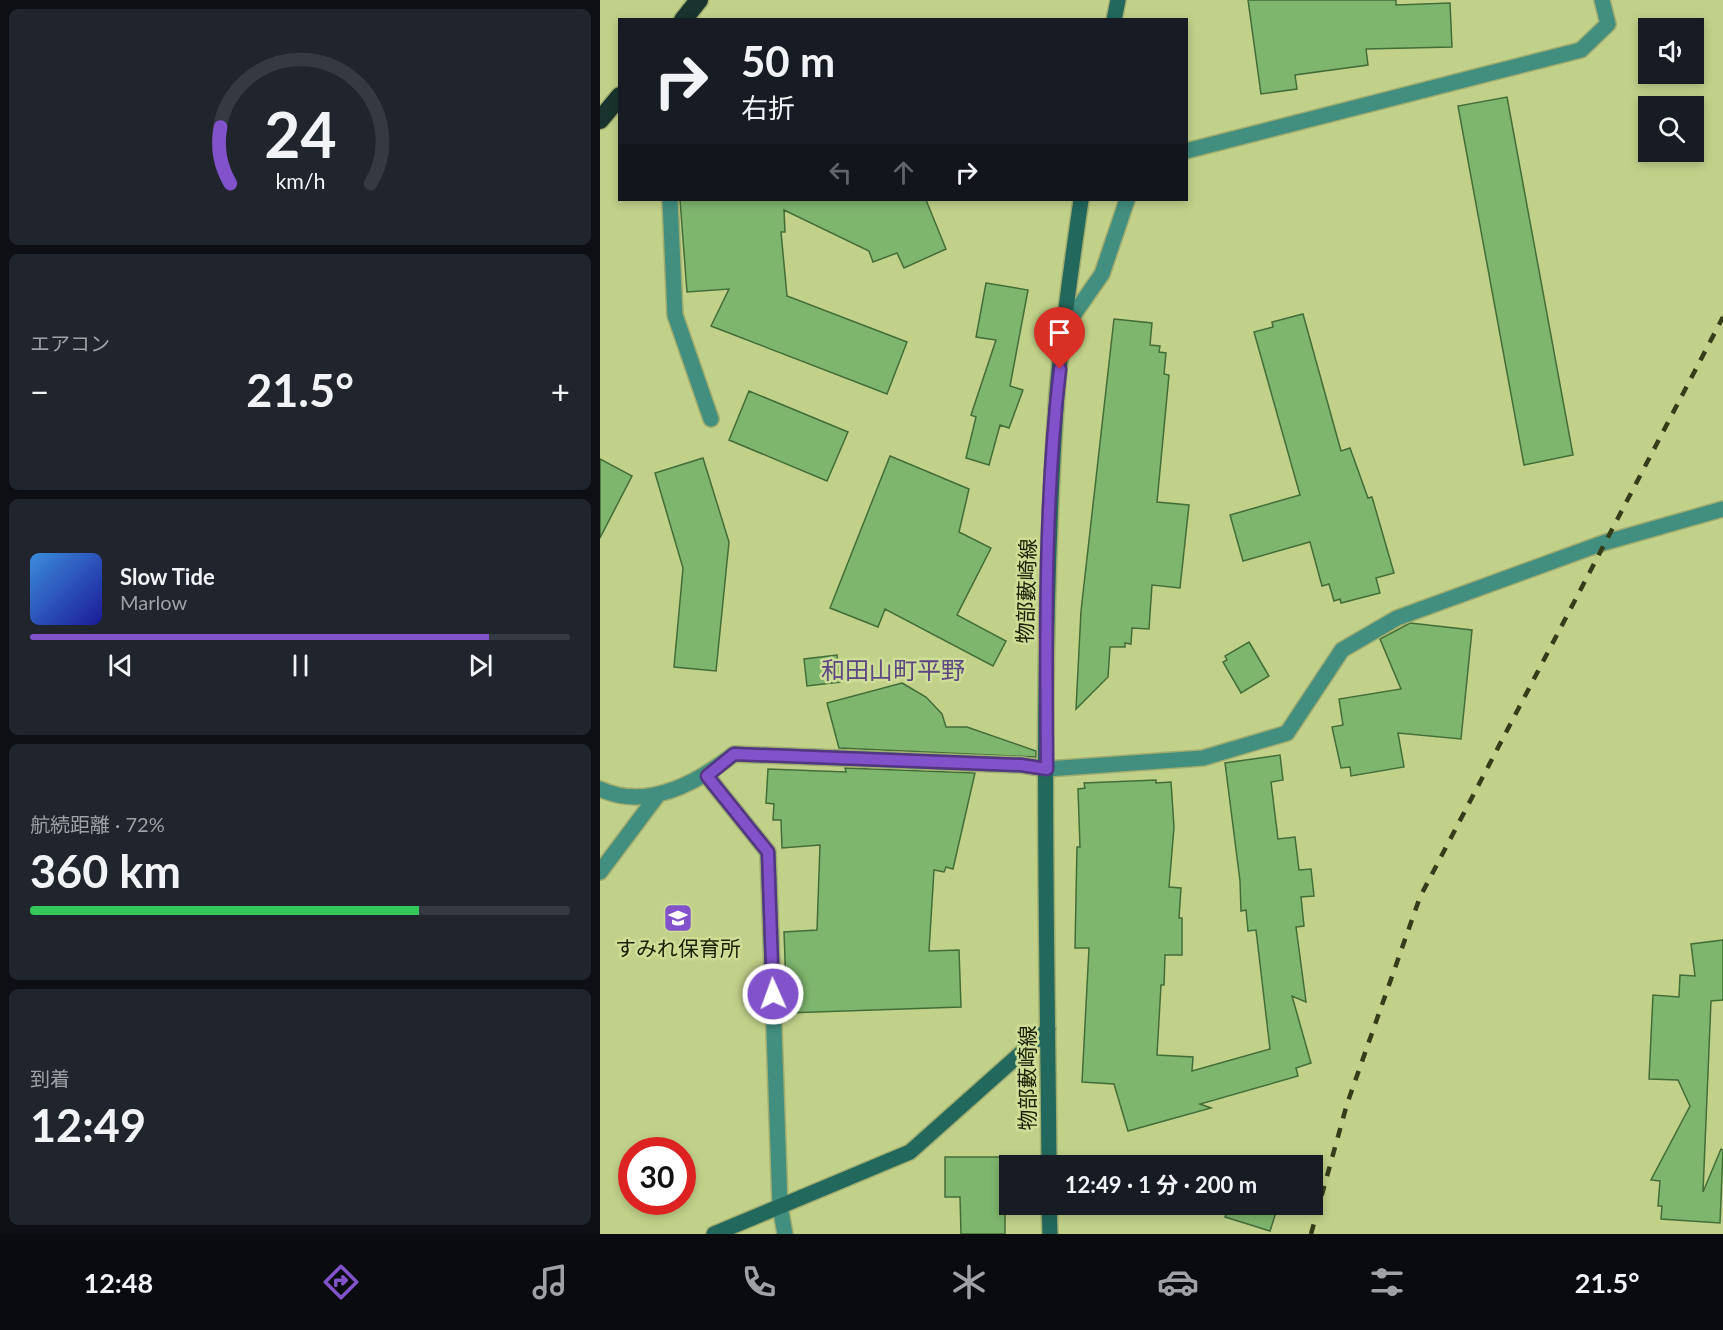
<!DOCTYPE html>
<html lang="ja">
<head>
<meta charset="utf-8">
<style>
  :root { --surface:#171b24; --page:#20242c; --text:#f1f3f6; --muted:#9ea1a6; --line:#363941; --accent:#8252ca }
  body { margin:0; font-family:Lato,"Noto Sans JP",sans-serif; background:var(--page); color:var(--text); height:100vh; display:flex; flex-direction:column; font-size:22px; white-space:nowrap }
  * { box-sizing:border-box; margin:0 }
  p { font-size:20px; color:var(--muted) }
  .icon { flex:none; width:33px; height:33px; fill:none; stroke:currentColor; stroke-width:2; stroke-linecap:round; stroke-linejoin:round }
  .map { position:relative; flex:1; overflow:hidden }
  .drawer { display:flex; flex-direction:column; gap:9px; padding:9px; background:#0d0f14; width:600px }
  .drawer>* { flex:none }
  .top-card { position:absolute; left:18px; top:18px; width:570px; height:183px; border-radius:0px; box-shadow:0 3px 9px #0003; background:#171b24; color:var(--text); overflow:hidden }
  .fabs { position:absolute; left:1038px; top:18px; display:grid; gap:12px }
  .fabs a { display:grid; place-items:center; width:66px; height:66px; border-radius:0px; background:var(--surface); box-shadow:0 3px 9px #0003; font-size:30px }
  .speed { position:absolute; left:18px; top:1137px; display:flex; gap:12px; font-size:30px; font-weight:700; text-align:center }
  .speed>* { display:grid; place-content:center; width:78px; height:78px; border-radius:50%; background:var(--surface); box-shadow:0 3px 9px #0003; line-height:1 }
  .speed .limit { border:9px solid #d22; background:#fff; color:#111 }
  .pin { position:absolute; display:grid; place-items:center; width:51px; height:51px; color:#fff; margin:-62px -26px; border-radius:50% 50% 50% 0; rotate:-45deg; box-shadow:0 0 6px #0007 }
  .pin .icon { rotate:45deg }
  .me { position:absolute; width:66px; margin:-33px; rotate:358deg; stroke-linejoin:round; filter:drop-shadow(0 0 4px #0008) }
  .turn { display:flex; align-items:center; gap:21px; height:126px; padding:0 24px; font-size:27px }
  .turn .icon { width:78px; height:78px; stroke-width:2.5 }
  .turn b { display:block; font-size:42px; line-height:51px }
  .lanes { display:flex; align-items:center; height:57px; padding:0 24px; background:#0003; justify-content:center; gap:30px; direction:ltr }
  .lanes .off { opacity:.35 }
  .big { font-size:45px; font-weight:700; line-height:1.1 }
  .drawer .card { flex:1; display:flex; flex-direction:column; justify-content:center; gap:9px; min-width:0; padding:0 21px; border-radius:9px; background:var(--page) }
  .drawer .dial { align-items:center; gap:0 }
  .dial svg { height:156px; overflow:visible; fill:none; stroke:var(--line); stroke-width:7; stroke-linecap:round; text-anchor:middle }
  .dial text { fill:var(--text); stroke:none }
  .song { display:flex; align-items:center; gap:18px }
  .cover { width:72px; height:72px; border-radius:9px; background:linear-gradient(135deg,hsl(210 70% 55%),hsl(240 70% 35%)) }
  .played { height:6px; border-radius:3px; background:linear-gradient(90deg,var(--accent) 85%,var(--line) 85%) }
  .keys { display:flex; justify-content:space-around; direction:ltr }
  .heat { display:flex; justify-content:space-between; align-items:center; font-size:33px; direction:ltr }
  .charge { height:9px; border-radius:4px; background:linear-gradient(90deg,#34c759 72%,var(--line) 0) }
  .trip { position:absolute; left:399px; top:1155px; width:324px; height:60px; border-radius:0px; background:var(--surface); box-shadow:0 3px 9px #0003; font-weight:700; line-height:60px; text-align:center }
  .tabs { display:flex; height:96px; justify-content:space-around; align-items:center; background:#090b0e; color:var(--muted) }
  .tabs .icon { width:42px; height:42px }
  .tabs .on { color:var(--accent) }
  .tabs b { font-size:27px; color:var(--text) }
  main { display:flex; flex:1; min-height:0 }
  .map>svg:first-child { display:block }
  .building { fill:#7eb66e; stroke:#436d37; stroke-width:1.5 }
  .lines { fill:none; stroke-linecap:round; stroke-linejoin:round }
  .street-casing { stroke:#a0ad6f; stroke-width:18 }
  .secondary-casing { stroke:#a0ad6f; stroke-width:18 }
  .highway-casing { stroke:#a0ad6f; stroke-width:21 }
  .street { stroke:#428e7f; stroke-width:15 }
  .secondary { stroke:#23685c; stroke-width:15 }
  .highway { stroke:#19342e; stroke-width:18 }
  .rail { stroke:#353c19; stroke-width:4.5; stroke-dasharray:10 10; stroke-linecap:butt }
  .route-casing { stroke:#543583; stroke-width:15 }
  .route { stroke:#8252ca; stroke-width:10 }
  .labels { text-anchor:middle; stroke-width:5; stroke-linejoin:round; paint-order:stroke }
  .street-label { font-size:21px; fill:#1a1f03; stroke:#cede97 }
  .poi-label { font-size:21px; fill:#1a1f03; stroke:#cede97 }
  .quarter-label { font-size:24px; fill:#5c4683; stroke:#cede97 }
</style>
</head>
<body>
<main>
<section class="drawer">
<div class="card dial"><svg viewBox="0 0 100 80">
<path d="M14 69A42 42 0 1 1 86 69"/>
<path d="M14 69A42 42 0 0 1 9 40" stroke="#8252ca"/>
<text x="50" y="56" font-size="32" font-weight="700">24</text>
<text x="50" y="72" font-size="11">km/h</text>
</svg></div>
<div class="card"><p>エアコン</p>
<div class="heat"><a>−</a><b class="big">21.5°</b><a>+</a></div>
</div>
<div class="card">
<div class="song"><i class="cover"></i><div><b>Slow Tide</b><p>Marlow</p></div></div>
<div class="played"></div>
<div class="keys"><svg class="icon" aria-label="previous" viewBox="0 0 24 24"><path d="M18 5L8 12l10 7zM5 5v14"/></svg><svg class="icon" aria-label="pause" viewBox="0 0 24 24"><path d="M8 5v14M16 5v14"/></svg><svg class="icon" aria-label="next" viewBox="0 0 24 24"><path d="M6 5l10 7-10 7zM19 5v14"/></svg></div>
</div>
<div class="card"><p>航続距離 · 72%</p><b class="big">360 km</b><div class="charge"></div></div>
<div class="card"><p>到着</p><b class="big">12:49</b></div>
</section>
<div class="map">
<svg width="1123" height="1234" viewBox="0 0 1123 1234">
  <rect width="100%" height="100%" fill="#c1d18a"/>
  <path class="building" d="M648 0H796V5L850 3 852 47 766 49 768 65 695 75 697 89 661 94Z
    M907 97 973 455 924 465 858 106Z
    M80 200H326L346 249 304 268 297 253 273 262 269 251 184 210 185 232H181L187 296 307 342 287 394 111 326 129 289 87 292Z
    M386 283 428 290 410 386 423 390 409 428 400 425 389 465 366 458 376 417 371 415 396 340 376 337Z
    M703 314 741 451 750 448 768 498 772 497 794 573 776 578 780 593 741 603 740 599 734 601 729 584 722 586 710 542 643 561 630 515 700 495 654 332 673 327 672 322Z
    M514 319 552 323 550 345 560 346 559 352 566 353 564 374 569 375 557 502 589 505 580 588 552 585 549 629 532 628 531 644 525 643V647H510L508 677 476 709 481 611Z
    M149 391 248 432 227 481 129 440Z
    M290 456 369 489 359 532 391 548 357 615 406 641 393 666 285 609 278 627 230 608Z
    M103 458 129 542 116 671 74 667 83 568 55 473Z
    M0 459 32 476 0 538Z
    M810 623 872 630 861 739 798 733 804 767 751 776 750 767 741 768 732 727 743 725 739 699 801 689 780 639Z
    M649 642 669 676 641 693 623 662 627 660 625 656Z
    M237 655 240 682 207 686 204 659Z
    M302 683 326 697 342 714 346 727H367L436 751V757L239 748 227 703Z
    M680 755 683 780 671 782 678 839 695 837 699 870 711 869 714 896 701 897 704 926 696 927 706 1002 692 996 711 1063 696 1068 698 1076 600 1104 611 1108 528 1131 514 1084 482 1082 489 948H475L477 847H480L478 789 485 788 484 783 556 780V783L571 782 574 827 569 887 581 888 579 918H582V955H565L564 985H561L557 1055 593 1057 592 1071 670 1049 656 930 648 931 646 910 641 911 640 881 625 763Z
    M245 768 375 773 353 869 346 867 344 872 334 870 329 951 359 950 361 1007 187 1013 184 932 217 930 220 845 182 848 181 820H173L174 804 166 803 168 769 246 772Z
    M1123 940V1000L1111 1001 1103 1192 1121 1149 1123 1150 1120 1223 1061 1219 1062 1206H1058L1060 1181 1051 1180 1090 1106 1078 1080 1049 1079 1053 995 1079 997 1080 975 1095 976 1091 944Z
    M345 1157H400V1200H405V1234H361L360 1197H345Z
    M644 1158 666 1165V1166H642Z
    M625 1204H677L678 1206 670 1231 625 1217 628 1210 624 1209Z"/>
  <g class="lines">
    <g class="street-casing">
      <path id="street" d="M586 151 981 50 1008 24 1002 0
        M70 200 75 315 111 419
        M465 327 502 274 527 200
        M107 776 168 852 180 1206 185 1234
        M0 789C47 811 97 783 134 754L421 765 447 769 603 758 687 733 742 650 797 618 1003 543 1123 509
        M0 872 57 796"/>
    </g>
    <g class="secondary-casing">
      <path id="secondary" d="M514 20 518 0
        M449 1166C447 908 439 650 457 393 462 328 472 263 481 200
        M449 1204 450 1234
        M114 1234 310 1152 448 1029"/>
    </g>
    <g class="highway-casing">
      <path id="highway" d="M83 20 99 0
        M0 120 20 96"/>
    </g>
    <use href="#street" class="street"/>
    <use href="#secondary" class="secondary"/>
    <use href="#highway" class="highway"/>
    <path class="rail" d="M711 1234 747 1104 820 897 1123 317"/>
  </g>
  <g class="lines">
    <g class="route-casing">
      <path id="route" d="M173 994 168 852 107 776 134 754 421 765 447 769C446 636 444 501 460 369"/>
    </g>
    <use href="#route" class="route"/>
  </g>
  <defs>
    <g id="school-square" transform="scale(1.5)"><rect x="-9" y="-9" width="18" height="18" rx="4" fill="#8252ca" stroke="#cede97"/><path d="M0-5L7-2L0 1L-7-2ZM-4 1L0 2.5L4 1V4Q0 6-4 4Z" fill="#fff"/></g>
  </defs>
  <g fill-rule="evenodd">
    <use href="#school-square" x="78" y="918"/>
  </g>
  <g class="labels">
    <g class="street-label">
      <text transform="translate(427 591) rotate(-88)" y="7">物部藪崎線</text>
      <text transform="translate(428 1078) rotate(-90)" y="7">物部藪崎線</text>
    </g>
    <g class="poi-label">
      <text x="78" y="956">すみれ保育所</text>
    </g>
    <g class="quarter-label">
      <text x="293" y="679">和田山町平野</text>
    </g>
  </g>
</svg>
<div class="fabs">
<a><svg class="icon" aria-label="sound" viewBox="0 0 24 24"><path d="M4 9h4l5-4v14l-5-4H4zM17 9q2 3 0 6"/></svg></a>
<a><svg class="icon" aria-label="search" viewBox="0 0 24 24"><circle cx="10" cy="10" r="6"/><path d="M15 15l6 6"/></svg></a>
</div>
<div class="speed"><div class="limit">30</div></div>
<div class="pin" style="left:460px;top:369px;background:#d93025"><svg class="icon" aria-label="arrive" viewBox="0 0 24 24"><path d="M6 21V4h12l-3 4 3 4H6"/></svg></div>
<svg class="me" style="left:173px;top:994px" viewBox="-20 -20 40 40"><circle r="17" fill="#8252ca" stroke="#fff" stroke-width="3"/><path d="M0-11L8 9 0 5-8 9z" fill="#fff"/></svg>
<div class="trip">12:49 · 1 分 · 200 m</div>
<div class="top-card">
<div class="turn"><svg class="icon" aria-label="right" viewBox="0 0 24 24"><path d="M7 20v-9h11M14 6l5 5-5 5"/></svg><div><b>50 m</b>右折</div></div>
<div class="lanes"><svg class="icon off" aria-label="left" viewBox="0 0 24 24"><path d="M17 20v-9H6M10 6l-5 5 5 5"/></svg><svg class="icon off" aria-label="ahead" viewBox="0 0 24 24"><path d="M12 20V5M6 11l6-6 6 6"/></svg><svg class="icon" aria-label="right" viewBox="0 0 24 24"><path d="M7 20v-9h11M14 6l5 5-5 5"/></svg></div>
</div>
</div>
</main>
<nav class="tabs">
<b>12:48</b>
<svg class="icon on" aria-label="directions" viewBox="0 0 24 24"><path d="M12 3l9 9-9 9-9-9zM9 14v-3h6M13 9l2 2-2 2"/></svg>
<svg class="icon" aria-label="music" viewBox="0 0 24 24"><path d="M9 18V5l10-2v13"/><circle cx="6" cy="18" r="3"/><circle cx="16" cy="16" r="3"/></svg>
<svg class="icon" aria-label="phone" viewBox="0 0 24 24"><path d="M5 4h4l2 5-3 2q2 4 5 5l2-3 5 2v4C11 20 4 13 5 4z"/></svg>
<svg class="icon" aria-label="climate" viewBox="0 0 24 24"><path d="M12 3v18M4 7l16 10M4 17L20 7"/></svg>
<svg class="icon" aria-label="car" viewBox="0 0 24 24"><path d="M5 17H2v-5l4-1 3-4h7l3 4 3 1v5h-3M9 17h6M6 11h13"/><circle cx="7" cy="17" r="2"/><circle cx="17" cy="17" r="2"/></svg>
<svg class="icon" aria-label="filters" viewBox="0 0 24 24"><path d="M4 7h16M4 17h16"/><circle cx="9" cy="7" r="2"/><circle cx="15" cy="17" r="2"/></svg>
<b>21.5°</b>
</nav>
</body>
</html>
